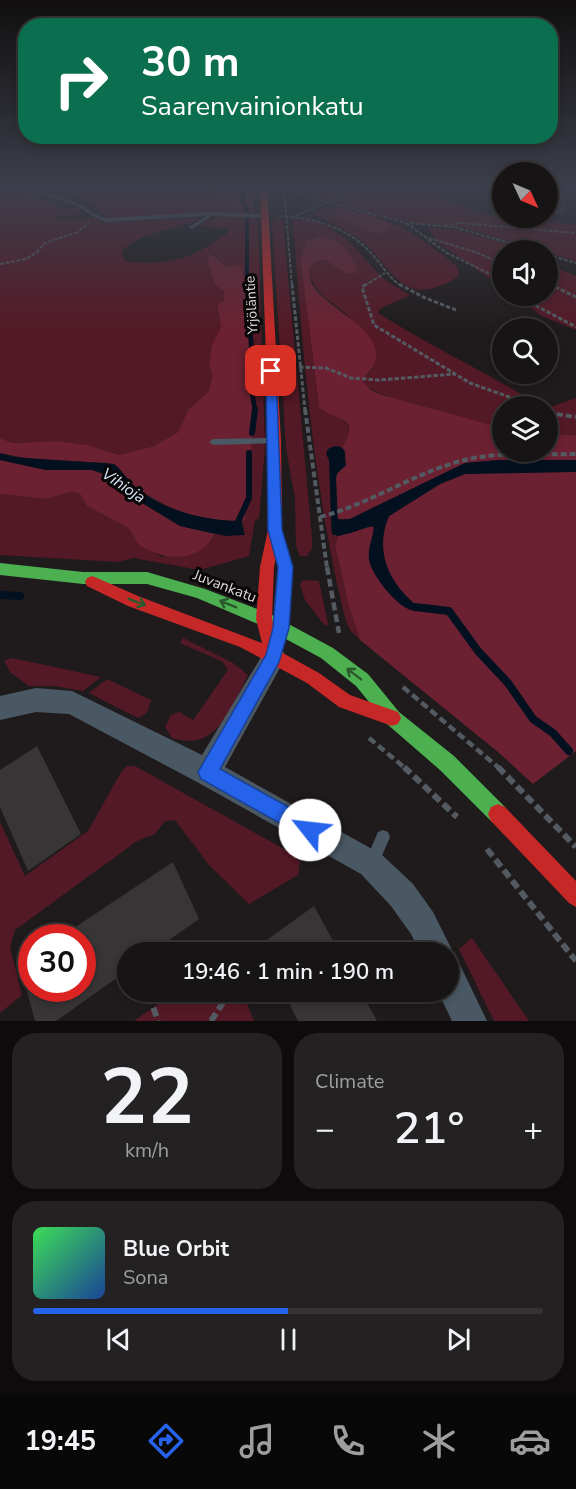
<!DOCTYPE html>
<html lang="en">
<head>
<meta charset="utf-8">
<style>
  :root { --surface:#171415; --page:#242122; --text:#f1f3f6; --muted:#9e9ea0; --line:#363334; --accent:#2563eb }
  body { margin:0; font-family:"Nunito Sans",sans-serif; background:var(--page); color:var(--text); height:100vh; display:flex; flex-direction:column; font-size:22px; white-space:nowrap }
  * { box-sizing:border-box; margin:0 }
  p { font-size:20px; color:var(--muted) }
  .icon { flex:none; width:33px; height:33px; fill:none; stroke:currentColor; stroke-width:2; stroke-linecap:round; stroke-linejoin:round }
  .map { position:relative; height:1021px; overflow:hidden }
  .details { display:flex; flex-direction:column; gap:12px; padding:12px; background:#0d0b0c; flex:1 }
  .details>* { flex:none }
  .top-card { position:absolute; left:18px; top:18px; width:540px; height:126px; border-radius:24px; box-shadow:0 3px 9px #0003,0 0 0 2px var(--line); background:#0b6e4f; color:#fff; overflow:hidden }
  .needle { width:39px; rotate:134deg }
  .controls { position:absolute; left:492px; top:162px; display:grid; gap:12px }
  .controls a { display:grid; place-items:center; width:66px; height:66px; border-radius:50%; background:var(--surface); box-shadow:0 3px 9px #0003,0 0 0 2px var(--line); font-size:30px }
  .speed { position:absolute; left:18px; top:924px; display:flex; gap:12px; font-size:30px; font-weight:700; text-align:center }
  .speed>* { display:grid; place-content:center; width:78px; height:78px; border-radius:50%; background:var(--surface); box-shadow:0 3px 9px #0003,0 0 0 2px var(--line); line-height:1 }
  .speed .limit { border:9px solid #d22; background:#fff; color:#111 }
  .pin { position:absolute; display:grid; place-items:center; width:51px; height:51px; color:#fff; margin:-26px; border-radius:12px; box-shadow:0 3px 9px #0006 }
  .me { position:absolute; width:66px; margin:-33px; rotate:299deg; stroke-linejoin:round; filter:drop-shadow(0 0 4px #0008) }
  .turn { display:flex; align-items:center; gap:21px; height:126px; padding:0 24px; font-size:27px }
  .turn .icon { width:78px; height:78px; stroke-width:2.5 }
  .turn b { display:block; font-size:42px; line-height:51px }
  .big { font-size:45px; font-weight:600; line-height:1.1 }
  .details .tile { flex:1; display:flex; flex-direction:column; justify-content:center; gap:9px; min-width:0; padding:0 21px; border-radius:24px; background:var(--page) }
  .details .dial { align-items:center; gap:0 }
  .dial b { font-size:78px; line-height:1 }
  .song { display:flex; align-items:center; gap:18px }
  .cover { width:72px; height:72px; border-radius:9px; background:linear-gradient(135deg,hsl(130 70% 55%),hsl(220 70% 35%)) }
  .played { height:6px; border-radius:3px; background:linear-gradient(90deg,var(--accent) 50%,var(--line) 50%) }
  .keys { display:flex; justify-content:space-around; direction:ltr }
  .heat { display:flex; justify-content:space-between; align-items:center; font-size:33px; direction:ltr }
  .details .tiles { flex:1; display:grid; gap:12px; grid-template-columns:1fr 1fr }
  .tile:last-child { grid-column:span 2 }
  .trip { position:absolute; left:117px; top:942px; width:342px; height:60px; border-radius:30px; background:var(--surface); box-shadow:0 3px 9px #0003,0 0 0 2px var(--line); font-weight:600; line-height:60px; text-align:center }
  .dock { display:flex; height:96px; justify-content:space-around; align-items:center; background:#090808; color:var(--muted) }
  .dock .icon { width:42px; height:42px }
  .dock .current { color:var(--accent) }
  .dock b { font-size:27px; color:var(--text) }
  .map>svg:first-child { display:block }
  .green { fill:#541926; fill-rule:evenodd }
  .forest { fill:#6b2132 }
  .water { fill:#031020 }
  .lines { fill:none; stroke-linecap:round; stroke-linejoin:round }
  .stream-far3 { stroke:#031020; stroke-width:4 }
  .stream-far2 { stroke:#031020; stroke-width:4.5 }
  .stream-far1 { stroke:#031020; stroke-width:6 }
  .stream { stroke:#031020; stroke-width:8 }
  .building { fill:#383536 }
  .path-far4 { stroke:#535a61; stroke-width:2; stroke-dasharray:4 1.5; stroke-linecap:butt }
  .path-far3 { stroke:#535a61; stroke-width:3; stroke-dasharray:4.5 2; stroke-linecap:butt }
  .path-far2 { stroke:#535a61; stroke-width:4; stroke-dasharray:6 3; stroke-linecap:butt }
  .path-far1 { stroke:#535a61; stroke-width:4.5; stroke-dasharray:8 4; stroke-linecap:butt }
  .path { stroke:#535a61; stroke-width:6; stroke-dasharray:9 4.5; stroke-linecap:butt }
  .lane { fill:#4a5863; fill-rule:evenodd }
  .street { fill:#4a5863; fill-rule:evenodd }
  .fast { fill:#4caf50; fill-rule:evenodd }
  .jam { fill:#c62828; fill-rule:evenodd }
  .oneway { stroke:#2a5a2b }
  .route { fill:#2563eb; stroke:#184099; stroke-width:1.5 }
  .labels { text-anchor:middle; stroke-width:6; stroke-linejoin:round; paint-order:stroke }
  .far-street-label { font-size:14px; fill:#dbd7d7; stroke:#080606 }
  .street-label { font-size:15px; fill:#dbd7d7; stroke:#080606 }
  .water-label { font-size:16px; font-style:italic; fill:#d4e7f7; stroke:#080606 }
</style>
</head>
<body>
<div class="map">
<svg width="576" height="1021" viewBox="0 0 576 1021">
  <rect width="100%" height="100%" fill="#1f1b1c"/>
  <path class="green" d="M27 187H203L227 197 234 207 250 213 110 218 100 212 88 200 63 193 37 190Z
    M289 187H418L476 212 502 218 576 225V261L548 253V250H539L465 228 403 221 291 190Z
    M30 194 66 209 77 208 82 211 72 216 63 214 55 220 94 218 102 223 200 218C173 232 143 229 121 252L125 261C146 265 171 263 191 255 205 250 215 239 228 233L229 229 201 226V224C214 215 245 210 258 220L265 447 259 519 255 520 249 556 200 570 133 558 119 562 0 555V494L46 499 71 492 80 494 87 506 127 527 133 532 140 545 162 557 212 540 215 534 244 530 242 520 245 519 254 421 243 270 227 267 211 252 215 285 224 291V300L217 308 221 327 212 344 209 365 212 376 209 391 188 410 178 432 154 446 119 455 88 445 58 441 11 443 0 438V195Z
    M336 206C383 213 422 236 458 268L459 275C453 281 447 284 439 286 399 302 387 261 362 241 347 229 329 223 313 213L326 207ZM346 210 387 222 391 226 389 230 371 232 330 214 333 211Z
    M279 218 283 222 312 538V548L307 556H300L296 546 295 499 286 448 272 222Z
    M297 219C333 220 354 246 376 271 385 281 398 288 410 295L380 309 378 313C431 347 488 373 541 406H502V428C477 422 375 400 363 382L372 369 376 358C369 346 363 332 354 322 337 302 314 298 309 270L315 262 325 260 347 274 354 273 329 238 315 236 306 240 308 317 319 406C339 421 359 417 342 448L335 446 329 460 331 526 332 534 338 536 335 545 348 603 360 640 350 630 345 618C313 488 303 354 293 222Z
    M428 228 454 229 528 250 511 247V250H502V287L440 244Z
    M548 265 576 276V330L542 316 514 296H548Z
    M576 398V435L548 434V408Z
    M303 580 319 581 328 624 325 626 305 600 300 584Z
    M183 638 233 663 248 675C236 698 221 740 191 741 185 741 178 739 172 738L165 727 171 715 179 712 193 720 228 670 223 662 180 643Z
    M12 658 101 677 83 691 55 686H29L10 672 4 661Z
    M107 679 151 700 147 713 138 718 89 693Z
    M127 766H135L293 854 300 861 298 875 249 904 209 865 175 820 165 821 155 834 137 841 15 930 10 947 22 995 0 1013V822L25 876 88 831 120 774Z
    M472 938 529 1021H494L459 949Z
    M175 992H242L254 1021H134Z"/>
  <path class="forest" d="M203 187H254V213L234 207 227 197Z
    M337 210H349L387 222 392 226 384 233 371 232 330 214Z
    M321 236C341 240 349 251 357 270L354 273 347 274 325 260 315 262 309 270C310 274 310 280 312 284 325 308 379 327 376 357 375 368 367 373 363 382L371 390 382 395 502 428V452H548V434L576 435V460H499L465 463 350 519H338L336 478 337 474 346 465 345 451 342 448C361 414 337 423 319 407L301 261 306 240Z
    M210 252 227 267 238 264 243 270 254 421 245 520C205 523 168 511 136 487 125 478 121 467 108 463L30 459 0 453V438L12 443 58 441 88 445 119 455 154 446 178 432 188 410 209 391 212 376 209 365 212 344 221 327 217 306 224 300V291L215 285 208 262Z
    M0 460 46 470 89 469 106 475 139 501 180 526 215 534C200 562 166 562 141 546 134 541 134 533 127 527L87 506 80 494 71 492 46 499 0 494Z
    M522 471 576 472V751L533 784 498 752 360 640 348 603 335 545 338 536 373 526C376 534 368 543 369 553 371 584 397 596 421 608 389 589 374 550 389 516L440 484 465 474Z"/>
  <path class="water" d="M335 446C349 447 343 457 346 465L337 473 336 478 337 517 340 520 350 519 465 463 499 460H576V472L465 474 440 484 389 516C372 553 392 587 421 609 405 619 375 579 370 564 366 551 373 539 374 527L370 526 351 533 338 536 332 534 329 460 326 454 328 449Z
    M0 453 13 457 114 464C122 470 126 478 133 485 162 512 202 519 241 522L245 535 226 536 180 526 139 501 109 476 93 470H46L0 460Z"/>
  <g class="lines">
    <path class="stream-far3" d="M227 187 244 192 242 202 247 210
      M247 219V286"/>
    <path class="stream-far2" d="M247 284 253 367 250 381 255 410"/>
    <path class="stream-far1" d="M252 433 255 409
      M236 526 249 498V453"/>
    <path class="stream" d="M0 595 20 596
      M415 607 449 611 478 651 508 683 533 719 553 733 569 751"/>
  </g>
  <path class="building" d="M548 187H567L564 215 548 213Z
    M37 746 81 834 28 871 0 807V770Z
    M173 862 199 919 152 952H128V970L56 1021H35L26 988H82V938H59Z
    M314 906 339 952H250Z
    M284 992H361L377 1021H298Z"/>
  <g class="lines">
    <path class="path-far4" d="M284 187 292 286
      M284 190 328 202 376 187
      M279 216C313 218 345 226 369 251 381 263 387 276 401 286
      M295 216 328 202 406 223 454 227 534 250
      M406 223 447 253 492 275 502 283
      M445 226 460 223 576 233
      M429 238 478 253 502 264
      M548 255 576 263
      M0 264 26 259 37 252 45 243 78 232 89 222
      M548 284 552 286
      M364 286 385 273"/>
    <path class="path-far3" d="M292 284 305 410
      M366 284 362 287 374 325 470 383 534 406
      M399 284 423 297 456 310
      M549 284 576 297
      M518 296 576 327
      M299 367 326 368 351 378 379 380 455 374"/>
    <path class="path-far2" d="M305 409 327 568
      M548 413 576 417
      M320 517C370 504 412 474 461 461 498 451 538 455 576 454"/>
    <path class="path-far1" d="M327 567 339 633
      M403 687 499 768
      M369 738 405 768"/>
    <path class="path" d="M404 767 457 817
      M498 767 576 847
      M487 849 576 961
      M149 995 158 1021
      M211 1021 230 992"/>
    <path class="lane" d="M0 189C26 190 52 192 76 203 87 207 95 216 106 218L212 212 264 214 267 216 264 218 212 216 192 229 189 227 190 226 207 216 106 222C94 219 87 211 76 206 52 195 26 193 0 191Z
      M275 438 278 439 279 441 278 443 213 445 209 442 213 439Z
      M383 830 388 832 390 837 377 867 372 869 367 867 365 862 378 832Z"/>
    <path class="street" d="M274 646 282 649 286 657 225 767 381 854 413 884 433 912 453 952 449 961 460 965 487 1021H452L438 992H448V952H420L411 934 391 906 361 874 197 782 69 714 36 712 0 720V696L36 688 72 691 202 755 266 649Z"/>
    <path class="fast" d="M0 563 83 572H147L205 589 270 614 333 648 368 674 399 712 454 756 505 807 508 814 505 821 498 824 491 821 440 770 387 724 356 686 321 658 258 624 197 598 147 584H83L0 575Z"/>
    <path class="jam" d="M260 187H267L281 441 282 530 274 567 272 619 281 652 319 673 350 695 398 712 401 718 398 724 392 726 339 707 307 683 240 647 128 606 87 586 85 582 87 578 92 576 97 578 138 596 262 643 256 619 260 567 268 530 269 441Z
      M498 804 505 807 576 881V907L569 903 491 821 488 814 491 807Z"/>
  </g>
  <defs><path id="oneway-shaft" d="M-6 0H5M1.5-3L5.5 0L1.5 3" fill="none" stroke-width="1.6" stroke-linecap="round" stroke-linejoin="round" transform="scale(1.5)"/></defs>
  <g class="oneway">
    <use href="#oneway-shaft" transform="translate(137 602) rotate(21)"/>
    <use href="#oneway-shaft" transform="translate(228 604) rotate(-158)"/>
    <use href="#oneway-shaft" transform="translate(354 674) rotate(-143)"/>
  </g>
  <linearGradient id="sky" x2="0" y2="1"><stop stop-color="#110f0f"/><stop offset="0.57" stop-color="#3c3f4b"/><stop offset="1" stop-color="#3c3f4b" stop-opacity="0"/></linearGradient>
  <rect width="576" height="330" fill="url(#sky)"/>
  <path class="route" d="M271 368 276 371 282 530 293 567 289 628 279 662 220 769 317 823 320 830 317 837 310 840 201 779 198 772 266 655 273 628 278 567 268 530 266 371Z"/>
  <g class="labels">
    <g class="far-street-label">
      <text transform="translate(251 305) rotate(-93)" y="5">Yrjöläntie</text>
    </g>
    <g class="street-label">
      <text transform="translate(225 586) rotate(21)" y="5">Juvankatu</text>
    </g>
    <g class="water-label">
      <text transform="translate(124 485) rotate(34)" y="6">Vihioja</text>
    </g>
  </g>
</svg>
<div class="controls">
<a><svg class="needle" viewBox="-14 -14 28 28"><path d="M0-13l5 13h-10z" fill="#e53935"/><path d="M0 13l5-13h-10z" fill="#9e9ea0"/></svg></a>
<a><svg class="icon" aria-label="sound" viewBox="0 0 24 24"><path d="M4 9h4l5-4v14l-5-4H4zM17 9q2 3 0 6"/></svg></a>
<a><svg class="icon" aria-label="search" viewBox="0 0 24 24"><circle cx="10" cy="10" r="6"/><path d="M15 15l6 6"/></svg></a>
<a><svg class="icon" aria-label="layers" viewBox="0 0 24 24"><path d="M12 4l9 5-9 5-9-5zM3 14l9 5 9-5"/></svg></a>
</div>
<div class="speed"><div class="limit">30</div></div>
<div class="pin" style="left:271px;top:371px;background:#d93025"><svg class="icon" aria-label="arrive" viewBox="0 0 24 24"><path d="M6 21V4h12l-3 4 3 4H6"/></svg></div>
<svg class="me" style="left:310px;top:830px" viewBox="-20 -20 40 40"><circle r="19" fill="#fff"/><path d="M0-13L10 11 0 6-10 11z" fill="#2563eb"/></svg>
<div class="trip">19:46 · 1 min · 190 m</div>
<div class="top-card">
<div class="turn"><svg class="icon" aria-label="right" viewBox="0 0 24 24"><path d="M7 20v-9h11M14 6l5 5-5 5"/></svg><div><b>30 m</b>Saarenvainionkatu</div></div>
</div>
</div>
<section class="details">
<div class="tiles">
<div class="tile dial"><b>22</b><p>km/h</p></div>
<div class="tile"><p>Climate</p>
<div class="heat"><a>−</a><b class="big">21°</b><a>+</a></div>
</div>
<div class="tile">
<div class="song"><i class="cover"></i><div><b>Blue Orbit</b><p>Sona</p></div></div>
<div class="played"></div>
<div class="keys"><svg class="icon" aria-label="previous" viewBox="0 0 24 24"><path d="M18 5L8 12l10 7zM5 5v14"/></svg><svg class="icon" aria-label="pause" viewBox="0 0 24 24"><path d="M8 5v14M16 5v14"/></svg><svg class="icon" aria-label="next" viewBox="0 0 24 24"><path d="M6 5l10 7-10 7zM19 5v14"/></svg></div>
</div>
</div>
</section>
<nav class="dock">
<b>19:45</b>
<svg class="icon current" aria-label="directions" viewBox="0 0 24 24"><path d="M12 3l9 9-9 9-9-9zM9 14v-3h6M13 9l2 2-2 2"/></svg>
<svg class="icon" aria-label="music" viewBox="0 0 24 24"><path d="M9 18V5l10-2v13"/><circle cx="6" cy="18" r="3"/><circle cx="16" cy="16" r="3"/></svg>
<svg class="icon" aria-label="phone" viewBox="0 0 24 24"><path d="M5 4h4l2 5-3 2q2 4 5 5l2-3 5 2v4C11 20 4 13 5 4z"/></svg>
<svg class="icon" aria-label="climate" viewBox="0 0 24 24"><path d="M12 3v18M4 7l16 10M4 17L20 7"/></svg>
<svg class="icon" aria-label="car" viewBox="0 0 24 24"><path d="M5 17H2v-5l4-1 3-4h7l3 4 3 1v5h-3M9 17h6M6 11h13"/><circle cx="7" cy="17" r="2"/><circle cx="17" cy="17" r="2"/></svg>
</nav>
</body>
</html>
